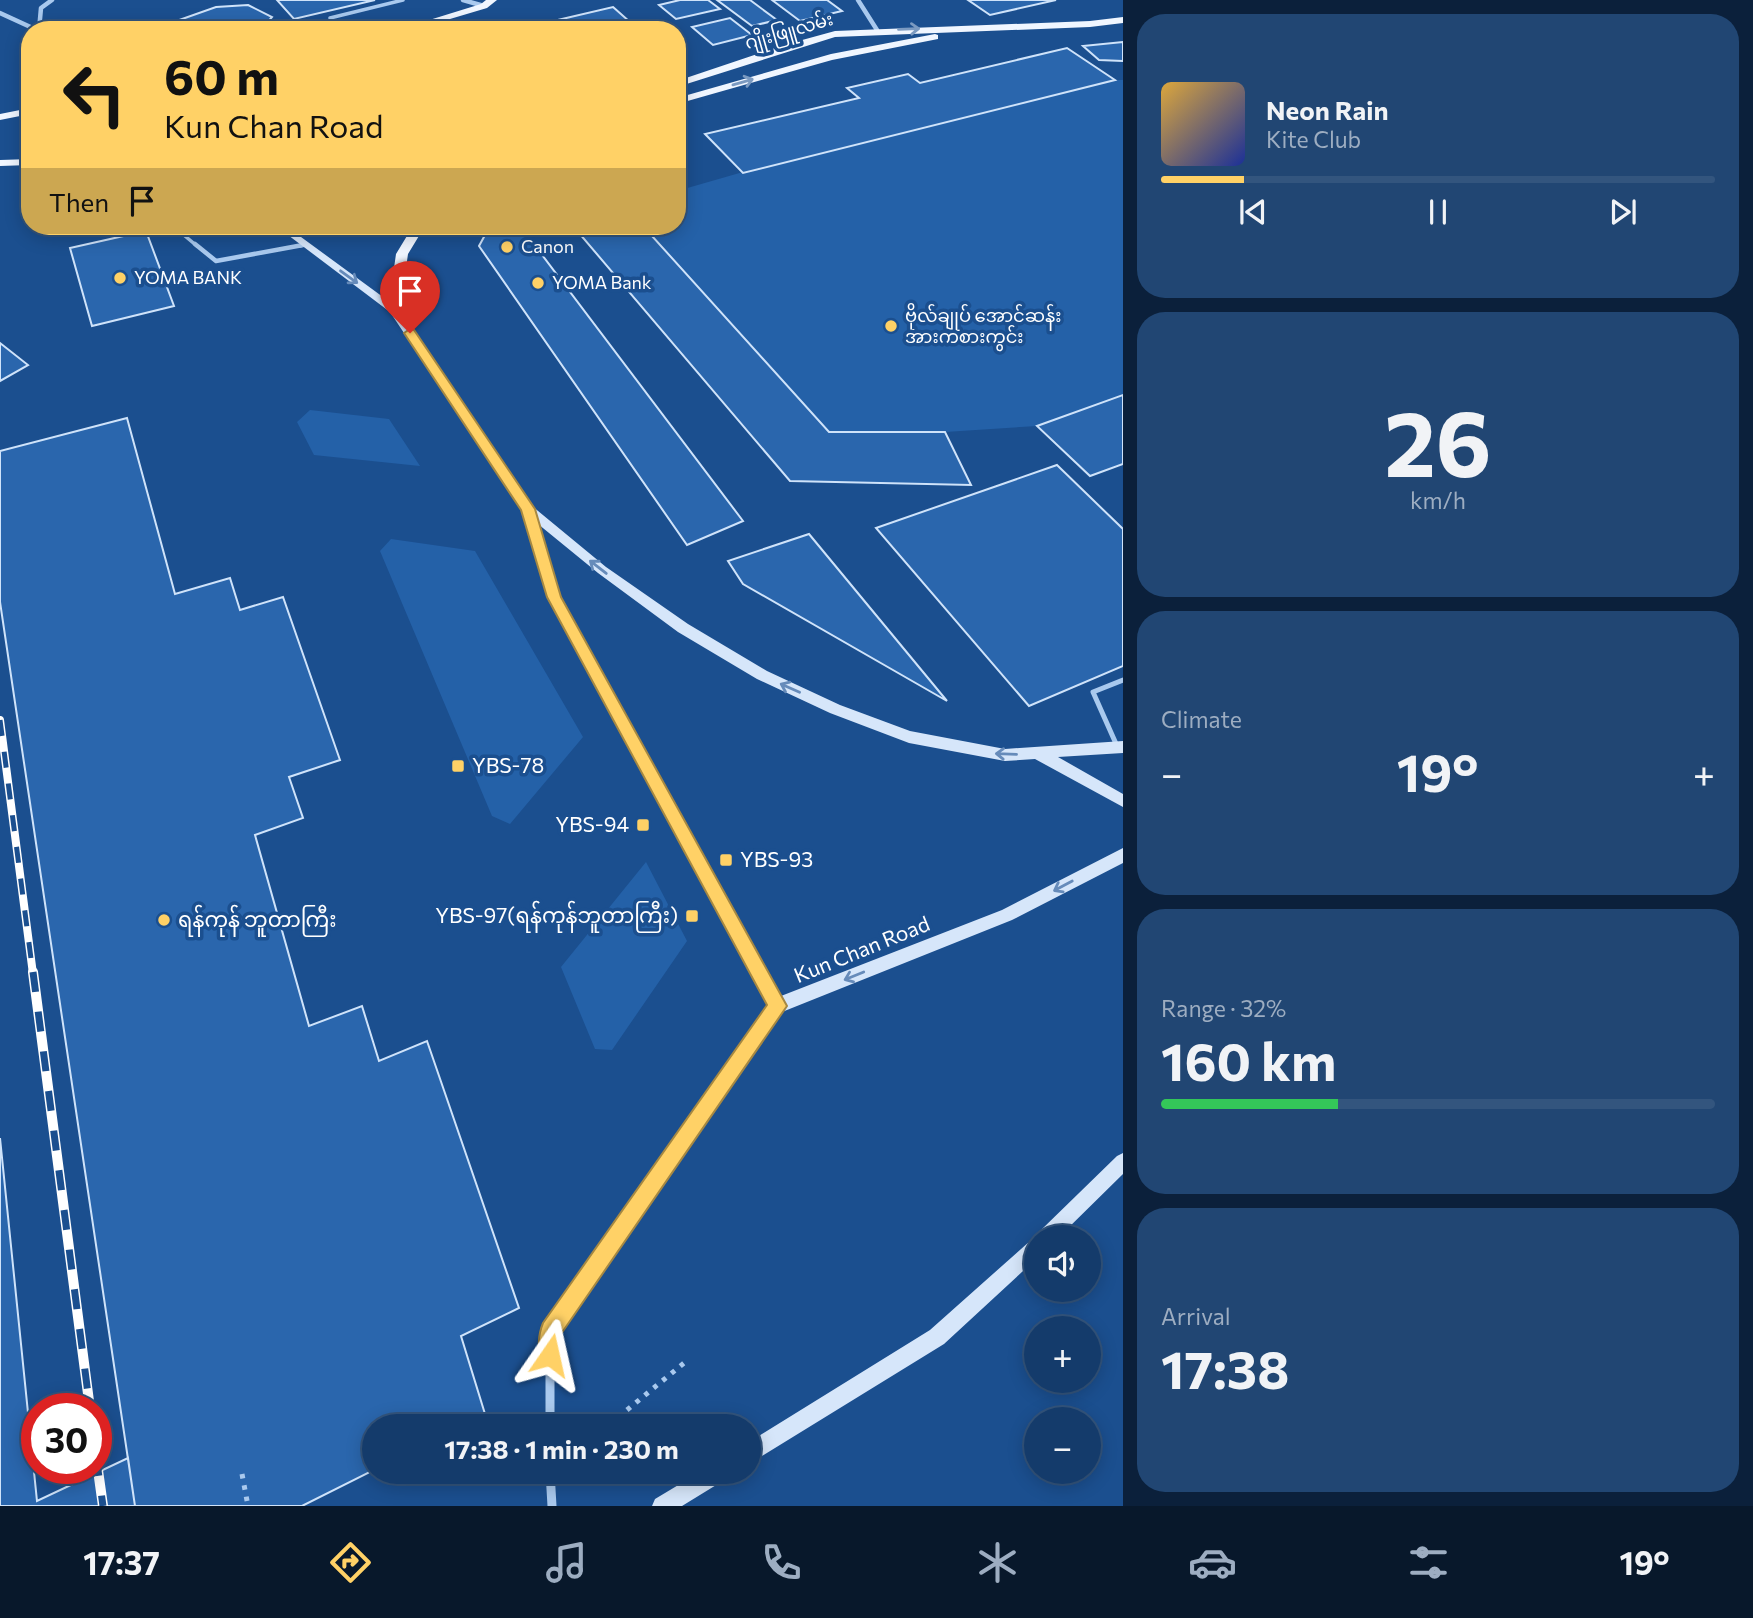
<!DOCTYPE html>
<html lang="en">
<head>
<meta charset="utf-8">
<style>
  :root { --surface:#143b6b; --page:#214673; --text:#f1f3f6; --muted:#9dadc1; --line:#33557e; --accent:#ffd166 }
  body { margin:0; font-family:Commissioner,"Noto Sans Myanmar",sans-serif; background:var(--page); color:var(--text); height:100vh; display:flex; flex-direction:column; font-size:26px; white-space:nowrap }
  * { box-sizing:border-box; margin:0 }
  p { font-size:23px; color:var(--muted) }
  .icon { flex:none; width:38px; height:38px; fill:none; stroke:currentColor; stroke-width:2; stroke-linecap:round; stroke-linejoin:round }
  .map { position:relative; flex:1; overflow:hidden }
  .side { display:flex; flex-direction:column; gap:14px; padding:14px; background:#0b203b; width:630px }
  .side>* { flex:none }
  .guide { position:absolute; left:21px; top:21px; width:665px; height:214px; border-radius:28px; box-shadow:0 4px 18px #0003,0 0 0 2px var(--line); background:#ffd166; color:#111; overflow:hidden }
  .buttons { position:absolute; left:1024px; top:1225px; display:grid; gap:14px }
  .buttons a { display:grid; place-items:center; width:77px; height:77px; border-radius:50%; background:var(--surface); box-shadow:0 4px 18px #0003,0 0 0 2px var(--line); font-size:35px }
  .speed { position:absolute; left:21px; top:1393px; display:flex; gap:14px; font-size:35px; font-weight:700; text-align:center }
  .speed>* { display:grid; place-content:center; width:91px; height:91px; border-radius:50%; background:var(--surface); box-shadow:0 4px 18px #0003,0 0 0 2px var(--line); line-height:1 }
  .speed .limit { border:10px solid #d22; background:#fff; color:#111 }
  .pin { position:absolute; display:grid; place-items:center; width:60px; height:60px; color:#fff; margin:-72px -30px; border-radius:50% 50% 50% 0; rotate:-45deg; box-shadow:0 0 7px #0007 }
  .pin .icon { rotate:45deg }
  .me { position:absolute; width:77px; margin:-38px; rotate:11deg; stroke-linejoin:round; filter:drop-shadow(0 0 5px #0008) }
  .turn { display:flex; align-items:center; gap:24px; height:147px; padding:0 28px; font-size:32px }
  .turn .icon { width:91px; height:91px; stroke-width:2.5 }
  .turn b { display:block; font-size:49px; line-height:60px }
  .then { display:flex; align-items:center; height:66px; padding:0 28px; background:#0003; gap:14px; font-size:26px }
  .big { font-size:52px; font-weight:700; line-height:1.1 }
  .side .widget { flex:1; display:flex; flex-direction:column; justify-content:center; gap:10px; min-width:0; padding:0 24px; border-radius:28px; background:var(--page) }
  .side .dial { align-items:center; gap:0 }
  .dial b { font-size:91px; line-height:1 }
  .song { display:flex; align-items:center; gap:21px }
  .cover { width:84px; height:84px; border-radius:10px; background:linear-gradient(135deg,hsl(40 70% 55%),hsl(230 70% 35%)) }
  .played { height:7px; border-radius:4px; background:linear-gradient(90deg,var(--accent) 15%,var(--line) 15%) }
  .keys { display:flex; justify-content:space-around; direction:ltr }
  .heat { display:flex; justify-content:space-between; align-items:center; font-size:38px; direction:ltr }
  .charge { height:10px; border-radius:5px; background:linear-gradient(90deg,#34c759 32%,var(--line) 0) }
  .trip { position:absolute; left:362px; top:1414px; width:399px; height:70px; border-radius:35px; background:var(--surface); box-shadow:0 4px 18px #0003,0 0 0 2px var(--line); font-weight:700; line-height:70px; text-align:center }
  .tabs { display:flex; height:112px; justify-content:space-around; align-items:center; background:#08182b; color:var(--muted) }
  .tabs .icon { width:49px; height:49px }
  .tabs .active { color:var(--accent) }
  .tabs b { font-size:32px; color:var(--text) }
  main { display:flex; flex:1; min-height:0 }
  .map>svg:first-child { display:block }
  .green { fill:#2461a8 }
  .building { fill:#2a66ad; stroke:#cfe3fa; stroke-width:2 }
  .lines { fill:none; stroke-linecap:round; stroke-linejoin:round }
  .path { stroke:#a9c9ee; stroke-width:5; stroke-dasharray:4.5 7; stroke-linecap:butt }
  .lane-far2 { stroke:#a9c9ee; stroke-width:3.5 }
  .lane-far1 { stroke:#a9c9ee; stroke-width:4.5 }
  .lane { stroke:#a9c9ee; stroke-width:5 }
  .street-far1 { stroke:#a9c9ee; stroke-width:4.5 }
  .street { stroke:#a9c9ee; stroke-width:9 }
  .secondary { fill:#d6e6fa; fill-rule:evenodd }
  .primary { fill:#f0f6ff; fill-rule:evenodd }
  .rail-far1-casing { stroke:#fff; stroke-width:8 }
  .rail-casing { stroke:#fff; stroke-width:10 }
  .rail-far1 { stroke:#1b4f8f; stroke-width:5; stroke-dasharray:16; stroke-linecap:butt }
  .rail { stroke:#1b4f8f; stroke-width:7; stroke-dasharray:20; stroke-linecap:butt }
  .oneway { stroke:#7b9ac1 }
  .oneway2 { stroke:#668bba }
  .route { fill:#ffd166; stroke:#a68842; stroke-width:2 }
  .poi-dot { fill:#ffd166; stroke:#1b4f8f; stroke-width:2.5 }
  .labels { text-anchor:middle; stroke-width:7; stroke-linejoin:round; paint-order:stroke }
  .far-street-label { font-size:18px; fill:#fff; stroke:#1b4f8f }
  .far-poi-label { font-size:18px; fill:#fff; stroke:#1b4f8f; text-anchor:start }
  .poi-label { font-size:21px; fill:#fff; stroke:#1b4f8f; text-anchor:start }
  .street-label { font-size:21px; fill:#fff; stroke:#1b4f8f }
</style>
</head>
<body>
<main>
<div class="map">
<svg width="1123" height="1506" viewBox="0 0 1123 1506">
  <rect width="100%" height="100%" fill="#1b4f8f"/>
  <path class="green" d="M1067 48 1115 80H1123V464L1090 476 1037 426 945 432 971 485 790 481 573 226H677V191L743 172 705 134 858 98 847 88 908 74 920 83Z
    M310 410 389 419 420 466 314 455 297 422Z
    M391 539 475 551 583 737 510 824 492 816 380 551Z
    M646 862 687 941 612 1050 595 1049 561 967Z"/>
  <path class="building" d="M277 0H375L294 19Z
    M680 0H708L720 9 676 19 659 5Z
    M717 0H750L777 20 752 26Z
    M772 0H827L842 11 800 21Z
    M968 0H1056L990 15Z
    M248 5 272 17 261 30H151L216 7Z
    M613 7 639 30H530L528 27Z
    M730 18 752 35 713 45 692 27Z
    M1123 42V61L1099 60 1083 46Z
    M1067 48 1115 80 743 173 705 134 859 98 847 88 908 74 920 83Z
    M490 226H534L527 235 743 521 687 545 479 246Z
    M573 226H643L829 432H945L971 485 790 481Z
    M146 231 174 306 92 326 70 248Z
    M0 343 28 365 0 381Z
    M1123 395V464L1090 476 1037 426Z
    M127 418 175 594 230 578 240 610 283 597 340 760 289 777 303 818 255 835 309 1026 362 1006 379 1061 427 1041 519 1308 461 1336 485 1414 461 1426H374V1470L302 1506H135L0 602V451Z
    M1057 465 1123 529V666L1029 706 876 528Z
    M809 534 947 701 743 584 728 561Z
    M0 1138 37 1501 128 1458 135 1506H0Z"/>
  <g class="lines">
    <path class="path" d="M627 1410 684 1363
      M242 1474 248 1506"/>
    <path class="lane-far2" d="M330 18 403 0
      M173 226 197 246
      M300 246 303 245"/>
    <path class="lane-far1" d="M195 244 216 261 303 245"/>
    <path class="lane" d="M1117 746 1093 692 1123 680"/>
    <path class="street-far1" d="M463 0 484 6
      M858 0 877 30
      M0 13 37 30
      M39 30 41 8 52 0"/>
    <path class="street" d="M550 1426V1331L777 1006
      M550 1472 552 1506"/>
    <path class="secondary" d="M276 226H286L398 308 532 506 606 567 688 624 767 671 840 705 910 731 1005 749 1123 741V753L1058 757 1123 794V807L1035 759 1005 761 909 743 830 713 757 679 678 632 598 573 538 524 560 597 781 996 1002 910 1123 848V863L1012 920 777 1014 771 1012 548 597 522 510 390 312Z
      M1123 1153V1174L1059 1237H1037L1040 1231 1117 1156Z
      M1036 1238V1259L944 1344 749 1464V1442L930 1330 1030 1241Z
      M700 1472H729L726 1479 682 1506H652L655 1499Z"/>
    <path class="primary" d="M486 0H497L487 8 413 30H397L481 4Z
      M1123 17V23L1090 27 835 37 677 87V81L784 45 835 31 1090 21Z
      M935 34 938 35V39L832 60 677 104V98L831 54Z
      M30 108V114L0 120V114Z
      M30 159V165L0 166V160Z
      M413 226H425L408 254 400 310 394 314 388 310 396 254Z"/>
    <g class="rail-far1-casing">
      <path id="rail-far1" d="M0 720 33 974"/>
    </g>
    <g class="rail-casing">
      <path id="rail" d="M33 972 90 1409
        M96 1456 103 1506"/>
    </g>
    <use href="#rail-far1" class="rail-far1"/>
    <use href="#rail" class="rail"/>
  </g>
  <defs><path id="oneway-shaft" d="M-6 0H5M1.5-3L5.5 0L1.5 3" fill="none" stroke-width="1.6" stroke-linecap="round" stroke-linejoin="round" transform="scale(1.75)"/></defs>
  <g class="oneway">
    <use href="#oneway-shaft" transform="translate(909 29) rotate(-2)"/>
    <use href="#oneway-shaft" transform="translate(743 82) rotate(-16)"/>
  </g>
  <g class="oneway2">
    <use href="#oneway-shaft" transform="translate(349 277) rotate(36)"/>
    <use href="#oneway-shaft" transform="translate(598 567) rotate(-142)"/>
    <use href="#oneway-shaft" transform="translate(790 688) rotate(-156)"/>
    <use href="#oneway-shaft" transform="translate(1006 754) rotate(-178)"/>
    <use href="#oneway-shaft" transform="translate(1063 886) rotate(152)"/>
    <use href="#oneway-shaft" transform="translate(854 976) rotate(158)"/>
  </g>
  <path class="route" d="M410 329 414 330 535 509 561 597 787 1006 561 1334V1355L558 1363 550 1366 542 1363C537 1351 538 1335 543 1323L767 1005 547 597 521 510 404 333Z"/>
  <g class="poi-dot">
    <circle cx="507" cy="247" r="7"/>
    <circle cx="120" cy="278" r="7"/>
    <circle cx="538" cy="283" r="7"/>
    <circle cx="891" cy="326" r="7"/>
    <rect x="451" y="759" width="14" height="14" rx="3.5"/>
    <rect x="636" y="818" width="14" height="14" rx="3.5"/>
    <rect x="719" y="853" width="14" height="14" rx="3.5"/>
    <rect x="685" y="909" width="14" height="14" rx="3.5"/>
    <circle cx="164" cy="920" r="7"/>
  </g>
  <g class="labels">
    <g class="far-street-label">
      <text transform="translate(789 31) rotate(-16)" y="6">ဂျိုးဖြူလမ်း</text>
    </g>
    <g class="far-poi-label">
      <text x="521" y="253">Canon</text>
      <text x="134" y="284">YOMA BANK</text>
      <text x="552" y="289">YOMA Bank</text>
      <text x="905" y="322">ဗိုလ်ချုပ် အောင်ဆန်း<tspan x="905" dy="21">အားကစားကွင်း</tspan></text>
    </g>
    <g class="poi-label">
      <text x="472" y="773">YBS-78</text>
      <text x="629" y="832" text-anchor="end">YBS-94</text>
      <text x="740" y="867">YBS-93</text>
      <text x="678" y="923" text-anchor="end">YBS-97(ရန်ကုန်ဘူတာကြီး)</text>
      <text x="178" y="927">ရန်ကုန် ဘူတာကြီး</text>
    </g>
    <g class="street-label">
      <text transform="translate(862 950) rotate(-22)" y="7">Kun Chan Road</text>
    </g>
  </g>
</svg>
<div class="buttons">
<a><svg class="icon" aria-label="sound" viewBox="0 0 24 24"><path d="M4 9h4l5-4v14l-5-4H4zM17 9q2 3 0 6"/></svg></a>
<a>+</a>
<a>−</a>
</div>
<div class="speed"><div class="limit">30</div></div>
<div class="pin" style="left:410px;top:333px;background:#d93025"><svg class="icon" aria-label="arrive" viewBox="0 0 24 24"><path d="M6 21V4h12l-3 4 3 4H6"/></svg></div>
<svg class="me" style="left:550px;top:1355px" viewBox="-20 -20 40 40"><path d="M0-17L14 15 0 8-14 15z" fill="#ffd166" stroke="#fff" stroke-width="4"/></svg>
<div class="trip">17:38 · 1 min · 230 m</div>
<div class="guide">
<div class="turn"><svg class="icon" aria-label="left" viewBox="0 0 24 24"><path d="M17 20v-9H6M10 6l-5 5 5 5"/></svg><div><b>60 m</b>Kun Chan Road</div></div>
<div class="then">Then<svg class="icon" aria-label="arrive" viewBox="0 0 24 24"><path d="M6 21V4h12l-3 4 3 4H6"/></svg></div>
</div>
</div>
<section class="side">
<div class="widget">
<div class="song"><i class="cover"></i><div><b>Neon Rain</b><p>Kite Club</p></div></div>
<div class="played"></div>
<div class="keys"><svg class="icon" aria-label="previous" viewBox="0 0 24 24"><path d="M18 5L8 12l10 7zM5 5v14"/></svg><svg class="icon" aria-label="pause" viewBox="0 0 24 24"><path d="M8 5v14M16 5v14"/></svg><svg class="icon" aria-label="next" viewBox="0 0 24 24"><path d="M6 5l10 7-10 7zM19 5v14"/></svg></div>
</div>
<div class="widget dial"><b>26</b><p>km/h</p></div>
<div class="widget"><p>Climate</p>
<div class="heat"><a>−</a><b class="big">19°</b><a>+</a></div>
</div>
<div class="widget"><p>Range · 32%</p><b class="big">160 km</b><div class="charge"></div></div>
<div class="widget"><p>Arrival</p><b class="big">17:38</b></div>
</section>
</main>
<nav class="tabs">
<b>17:37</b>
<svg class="icon active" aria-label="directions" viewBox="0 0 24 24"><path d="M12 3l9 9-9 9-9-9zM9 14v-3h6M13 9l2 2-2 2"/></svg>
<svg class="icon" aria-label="music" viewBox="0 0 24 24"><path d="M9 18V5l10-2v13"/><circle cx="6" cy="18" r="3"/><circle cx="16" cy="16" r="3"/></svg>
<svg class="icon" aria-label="phone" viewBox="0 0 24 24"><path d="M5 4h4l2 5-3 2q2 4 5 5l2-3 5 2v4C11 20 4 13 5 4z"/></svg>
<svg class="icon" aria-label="climate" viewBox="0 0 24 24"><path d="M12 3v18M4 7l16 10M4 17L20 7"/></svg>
<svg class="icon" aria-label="car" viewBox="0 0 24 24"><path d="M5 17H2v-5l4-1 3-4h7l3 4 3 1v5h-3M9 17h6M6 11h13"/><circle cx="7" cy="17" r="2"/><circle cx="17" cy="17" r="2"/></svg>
<svg class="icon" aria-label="filters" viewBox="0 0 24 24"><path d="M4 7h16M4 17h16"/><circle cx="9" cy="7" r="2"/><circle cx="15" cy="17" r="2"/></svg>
<b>19°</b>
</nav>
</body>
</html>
